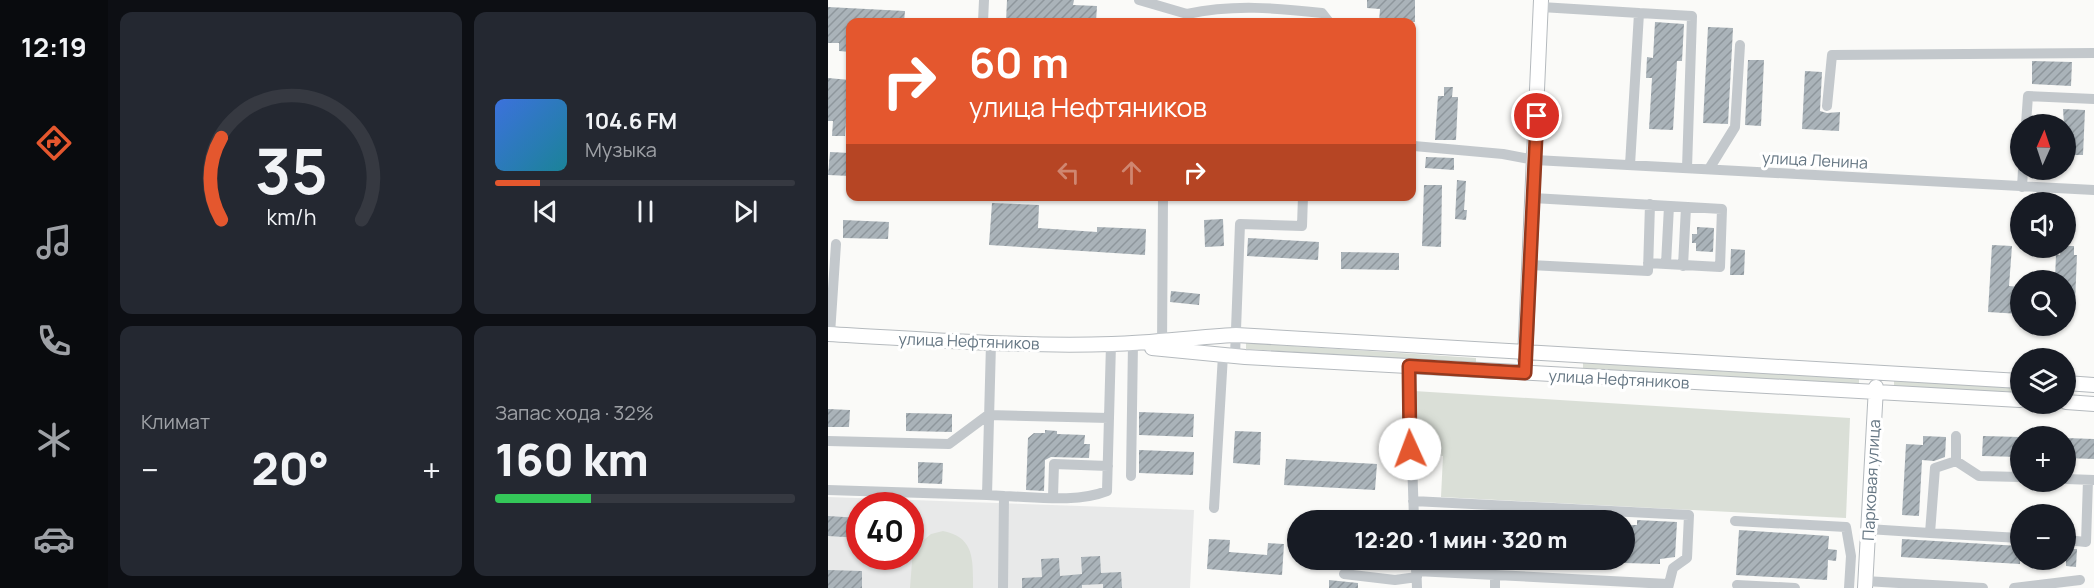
<!DOCTYPE html>
<html lang="ru">
<head>
<meta charset="utf-8">
<style>
  :root { --surface:#171b24; --page:#242831; --text:#f1f3f6; --muted:#9ea1a6; --line:#363941; --accent:#e4572e }
  body { margin:0; font-family:Manrope,sans-serif; background:var(--page); color:var(--text); height:100vh; display:flex; flex-direction:column; font-size:22px; white-space:nowrap }
  * { box-sizing:border-box; margin:0 }
  p { font-size:20px; color:var(--muted) }
  .icon { flex:none; width:33px; height:33px; fill:none; stroke:currentColor; stroke-width:2; stroke-linecap:round; stroke-linejoin:round }
  .map { position:relative; flex:1; overflow:hidden }
  .side { display:flex; flex-direction:column; gap:12px; padding:12px; background:#0d0f14; width:720px }
  .side>* { flex:none }
  .guide { position:absolute; left:18px; top:18px; width:570px; height:183px; border-radius:12px; box-shadow:0 2px 4px #0004; background:#e4572e; color:#fff; overflow:hidden }
  .needle { width:39px; rotate:3deg }
  .buttons { position:absolute; left:1182px; top:114px; display:grid; gap:12px }
  .buttons a { display:grid; place-items:center; width:66px; height:66px; border-radius:50%; background:var(--surface); box-shadow:0 2px 4px #0004; font-size:30px }
  .speed { position:absolute; left:18px; top:492px; display:flex; gap:12px; font-size:30px; font-weight:700; text-align:center }
  .speed>* { display:grid; place-content:center; width:78px; height:78px; border-radius:50%; background:var(--surface); box-shadow:0 2px 4px #0004; line-height:1 }
  .speed .limit { border:9px solid #d22; background:#fff; color:#111 }
  .pin { position:absolute; display:grid; place-items:center; width:51px; height:51px; color:#fff; margin:-26px; border:3px solid #fff; border-radius:50%; box-shadow:0 2px 6px #0007 }
  .me { position:absolute; width:66px; margin:-33px; rotate:358deg; stroke-linejoin:round; filter:drop-shadow(0 0 4px #0008) }
  .turn { display:flex; align-items:center; gap:21px; height:126px; padding:0 24px; font-size:27px }
  .turn .icon { width:78px; height:78px; stroke-width:2.5 }
  .turn b { display:block; font-size:42px; line-height:51px }
  .lanes { display:flex; align-items:center; height:57px; padding:0 24px; background:#0003; justify-content:center; gap:30px; direction:ltr }
  .lanes .off { opacity:.35 }
  .big { font-size:45px; font-weight:800; line-height:1.1 }
  .side .card { flex:1; display:flex; flex-direction:column; justify-content:center; gap:9px; min-width:0; padding:0 21px; border-radius:12px; background:var(--page) }
  .side .dial { align-items:center; gap:0 }
  .dial svg { height:156px; overflow:visible; fill:none; stroke:var(--line); stroke-width:7; stroke-linecap:round; text-anchor:middle }
  .dial text { fill:var(--text); stroke:none }
  .song { display:flex; align-items:center; gap:18px }
  .cover { width:72px; height:72px; border-radius:9px; background:linear-gradient(135deg,hsl(220 70% 55%),hsl(190 70% 35%)) }
  .played { height:6px; border-radius:3px; background:linear-gradient(90deg,var(--accent) 15%,var(--line) 15%) }
  .keys { display:flex; justify-content:space-around; direction:ltr }
  .heat { display:flex; justify-content:space-between; align-items:center; font-size:33px; direction:ltr }
  .charge { height:9px; border-radius:4px; background:linear-gradient(90deg,#34c759 32%,var(--line) 0) }
  .side .tiles { flex:1; display:grid; gap:12px; grid-template-columns:repeat(2,1fr) }
  .trip { position:absolute; left:459px; top:510px; width:348px; height:60px; border-radius:30px; background:var(--surface); box-shadow:0 2px 4px #0004; font-weight:800; line-height:60px; text-align:center }
  main { display:flex; flex:1; min-height:0 }
  .tab-bar { display:flex; flex-direction:column; width:108px; justify-content:space-around; align-items:center; background:#090b0e; color:var(--muted) }
  .tab-bar .icon { width:42px; height:42px }
  .tab-bar .on { color:var(--accent) }
  .tab-bar b { font-size:27px; color:var(--text) }
  .map>svg:first-child { display:block }
  .built { fill:#e8e9e9; fill-rule:evenodd }
  .green { fill:#dadfd7 }
  .building { fill:url(#building-hatch) }
  .lines { fill:none; stroke-linecap:round; stroke-linejoin:round }
  .major-casing { stroke:#b5babe; stroke-width:16 }
  .minor { stroke:#c3c8cc; stroke-width:10 }
  .major { stroke:#fff; stroke-width:14 }
  .route-casing { stroke:#94391e; stroke-width:15 }
  .route { stroke:#e4572e; stroke-width:10 }
  .labels { text-anchor:middle; stroke-width:6; stroke-linejoin:round; paint-order:stroke }
  .street-label { font-size:16px; fill:#657683; stroke:#fff }
</style>
</head>
<body>
<main>
<nav class="tab-bar">
<b>12:19</b>
<svg class="icon on" aria-label="directions" viewBox="0 0 24 24"><path d="M12 3l9 9-9 9-9-9zM9 14v-3h6M13 9l2 2-2 2"/></svg>
<svg class="icon" aria-label="music" viewBox="0 0 24 24"><path d="M9 18V5l10-2v13"/><circle cx="6" cy="18" r="3"/><circle cx="16" cy="16" r="3"/></svg>
<svg class="icon" aria-label="phone" viewBox="0 0 24 24"><path d="M5 4h4l2 5-3 2q2 4 5 5l2-3 5 2v4C11 20 4 13 5 4z"/></svg>
<svg class="icon" aria-label="climate" viewBox="0 0 24 24"><path d="M12 3v18M4 7l16 10M4 17L20 7"/></svg>
<svg class="icon" aria-label="car" viewBox="0 0 24 24"><path d="M5 17H2v-5l4-1 3-4h7l3 4 3 1v5h-3M9 17h6M6 11h13"/><circle cx="7" cy="17" r="2"/><circle cx="17" cy="17" r="2"/></svg>
</nav>
<section class="side">
<div class="tiles">
<div class="card dial"><svg viewBox="0 0 100 80">
<path d="M14 69A42 42 0 1 1 86 69"/>
<path d="M14 69A42 42 0 0 1 14 27" stroke="#e4572e"/>
<text x="50" y="56" font-size="32" font-weight="700">35</text>
<text x="50" y="72" font-size="11">km/h</text>
</svg></div>
<div class="card">
<div class="song"><i class="cover"></i><div><b>104.6 FM</b><p>Музыка</p></div></div>
<div class="played"></div>
<div class="keys"><svg class="icon" aria-label="previous" viewBox="0 0 24 24"><path d="M18 5L8 12l10 7zM5 5v14"/></svg><svg class="icon" aria-label="pause" viewBox="0 0 24 24"><path d="M8 5v14M16 5v14"/></svg><svg class="icon" aria-label="next" viewBox="0 0 24 24"><path d="M6 5l10 7-10 7zM19 5v14"/></svg></div>
</div>
<div class="card"><p>Климат</p>
<div class="heat"><a>−</a><b class="big">20°</b><a>+</a></div>
</div>
<div class="card"><p>Запас хода · 32%</p><b class="big">160 km</b><div class="charge"></div></div>
</div>
</section>
<div class="map">
<svg width="1266" height="588" viewBox="0 0 1266 588">
  <defs>
    <pattern id="building-hatch" width="6" height="6" patternUnits="userSpaceOnUse" patternTransform="scale(1.5)"><rect width="6" height="6" fill="#aab3b9"/><path d="M-1 1l2-2M0 6l6-6M5 7l2-2" fill="none" stroke="#8e969c"/></pattern>
  </defs>
  <rect width="100%" height="100%" fill="#fafaf8"/>
  <path class="built" d="M0 497 366 510 362 588H0ZM32 506H82V556H32Z"/>
  <path class="green" d="M418 343 648 358V363L418 349Z
    M755 363 1031 379V384L755 369Z
    M1066 381 1192 388V393L1066 386Z
    M586 391 1022 418 1018 518 613 497 615 456 585 452Z
    M115 531C147 537 145 561 145 588H82L85 549 103 534Z"/>
  <path class="building" d="M179 0H246L245 5 269 6 268 22H178Z
    M539 0H587V22H551L552 9 539 8Z
    M0 7 77 11 76 22H22V52L11 51V43H0Z
    M827 22 856 24 854 61H849L845 130 821 129 824 78H818L819 57 825 58Z
    M880 27 905 28 900 124 875 123Z
    M920 60H936L933 126 917 125Z
    M1204 61 1244 62 1243 86 1204 84Z
    M977 71 994 72 992 111 999 113 1012 112 1011 131 974 129Z
    M0 78 22 80V122H18L17 136H4L5 121H0Z
    M616 87H625L624 97H630L628 140H607L610 96H616Z
    M1235 109 1257 110 1255 155H1238Z
    M2 152 22 153V176L0 175Z
    M598 157 626 158V170L597 168Z
    M629 180 638 181 636 210H639L638 220 627 219Z
    M596 185H614L613 247 594 246Z
    M164 203 211 205 210 228 269 232V227L318 229 317 255 161 245Z
    M395 219 396 246 377 247 376 220Z
    M15 220 61 222 60 239 15 238Z
    M869 227 886 228 885 252 868 251V243H864V234H869Z
    M420 238 491 242 490 260 419 256Z
    M1164 245 1184 246 1181 286 1192 287V314L1160 312Z
    M1238 246H1246V255H1249L1247 303H1238V280H1227L1228 254 1232 255 1233 248Z
    M903 249 917 250 916 275H902Z
    M513 252 571 253V270L513 269Z
    M343 291 372 294 371 305 342 302Z
    M0 409 22 410 21 427H0Z
    M311 412 366 414 365 437 311 435Z
    M78 413 124 414V432L78 431Z
    M217 430 229 431V434L257 435 256 444H262L261 458 223 457 217 460 216 491 198 490 200 438 206 433H217Z
    M407 431 433 432 432 465 405 463Z
    M1095 436 1118 437 1117 457 1106 461 1094 460 1091 516 1074 515 1078 444 1095 445Z
    M1155 436 1192 437V457L1154 456Z
    M1238 438 1266 439V459L1238 458Z
    M311 450 366 452 365 475 311 473Z
    M458 459 549 464 547 490 456 485Z
    M90 462 115 463 114 484 90 483Z
    M639 511 675 513V520H638Z
    M0 516 32 518V538L0 536Z
    M809 520 849 522 847 557 832 559V564L796 563V525H809Z
    M911 530 1001 536 1000 549 1009 550 1008 561 1000 560 999 580 908 575Z
    M381 539 402 540 401 552 439 555 440 543 456 544 454 575 379 569Z
    M1074 539 1192 546V564L1073 557Z
    M1238 549H1249L1248 567 1238 566Z
    M272 556 273 573 293 572 294 588H275V584L254 585V588H194V578L214 577 213 559 231 558 232 576 254 574 253 557Z
    M0 570 34 571V588H0Z
    M501 580 530 583V588H501Z"/>
  <g class="lines">
    <g class="major-casing">
      <path id="major" d="M0 334C95 339 189 347 284 344 325 343 367 337 408 335L1192 381
        M324 348 417 357 1192 400
        M697 359 713 0
        M1238 383 1266 385
        M1238 402 1266 404
        M1037 588 1048 387"/>
    </g>
    <path class="minor" d="M311 0 359 14V22
      M713 7 811 13 802 165
      M811 13 864 16 859 168
      M359 14C406 4 447 8 494 13L501 22
      M155 22 156 0
      M999 106 1004 55 1266 53
      M1198 124 1200 96 1266 99
      M586 146 675 154 707 160 1266 190
      M881 169 907 127 912 45
      M1194 187 1195 170
      M705 198 894 209 892 267 820 263
      M838 264 841 206
      M702 265 820 271 822 204
      M855 266 858 207
      M2 334 8 244
      M163 343 159 495 176 496 175 588
      M334 349 335 196
      M407 356 412 224 474 226 475 196
      M581 366 586 520
      M1128 436V461L1151 476 1192 477
      M0 441 121 444 160 415 281 418
      M303 476 305 343
      M1238 479 1266 480
      M0 490 159 495
      M176 496C207 497 249 503 279 491L283 344
      M225 497 226 464 280 466
      M585 501 861 515 859 558 845 568 840 588
      M386 508 395 355
      M907 521 1018 527 1023 556 1021 588
      M1040 529 1102 533 1107 468 1128 461
      M1102 533 1192 538
      M1238 540 1258 542 1260 480
      M588 560 589 588
      M588 571 667 575V588
      M516 574 567 580 589 577
      M667 575 840 584
      M1037 581 1155 588
      M909 585 967 588
      M1186 588 1252 580"/>
    <use href="#major" class="major"/>
  </g>
  <g class="lines">
    <g class="route-casing">
      <path id="route" d="M582 449 581 366 697 373 709 116"/>
    </g>
    <use href="#route" class="route"/>
  </g>
  <g class="labels">
    <g class="street-label">
      <text transform="translate(987 160) rotate(3)" y="6">улица Ленина</text>
      <text transform="translate(141 341) rotate(2)" y="6">улица Нефтяников</text>
      <text transform="translate(791 379) rotate(3)" y="6">улица Нефтяников</text>
      <text transform="translate(1043 480) rotate(-87)" y="6">Парковая улица</text>
    </g>
  </g>
</svg>
<div class="buttons">
<a><svg class="needle" viewBox="-14 -14 28 28"><path d="M0-13l5 13h-10z" fill="#e53935"/><path d="M0 13l5-13h-10z" fill="#9ea1a6"/></svg></a>
<a><svg class="icon" aria-label="sound" viewBox="0 0 24 24"><path d="M4 9h4l5-4v14l-5-4H4zM17 9q2 3 0 6"/></svg></a>
<a><svg class="icon" aria-label="search" viewBox="0 0 24 24"><circle cx="10" cy="10" r="6"/><path d="M15 15l6 6"/></svg></a>
<a><svg class="icon" aria-label="layers" viewBox="0 0 24 24"><path d="M12 4l9 5-9 5-9-5zM3 14l9 5 9-5"/></svg></a>
<a>+</a>
<a>−</a>
</div>
<div class="speed"><div class="limit">40</div></div>
<div class="pin" style="left:709px;top:116px;background:#d93025"><svg class="icon" aria-label="arrive" viewBox="0 0 24 24"><path d="M6 21V4h12l-3 4 3 4H6"/></svg></div>
<svg class="me" style="left:582px;top:449px" viewBox="-20 -20 40 40"><circle r="19" fill="#fff"/><path d="M0-13L10 11 0 6-10 11z" fill="#e4572e"/></svg>
<div class="trip">12:20 · 1 мин · 320 m</div>
<div class="guide">
<div class="turn"><svg class="icon" aria-label="right" viewBox="0 0 24 24"><path d="M7 20v-9h11M14 6l5 5-5 5"/></svg><div><b>60 m</b>улица Нефтяников</div></div>
<div class="lanes"><svg class="icon off" aria-label="left" viewBox="0 0 24 24"><path d="M17 20v-9H6M10 6l-5 5 5 5"/></svg><svg class="icon off" aria-label="ahead" viewBox="0 0 24 24"><path d="M12 20V5M6 11l6-6 6 6"/></svg><svg class="icon" aria-label="right" viewBox="0 0 24 24"><path d="M7 20v-9h11M14 6l5 5-5 5"/></svg></div>
</div>
</div>
</main>
</body>
</html>
